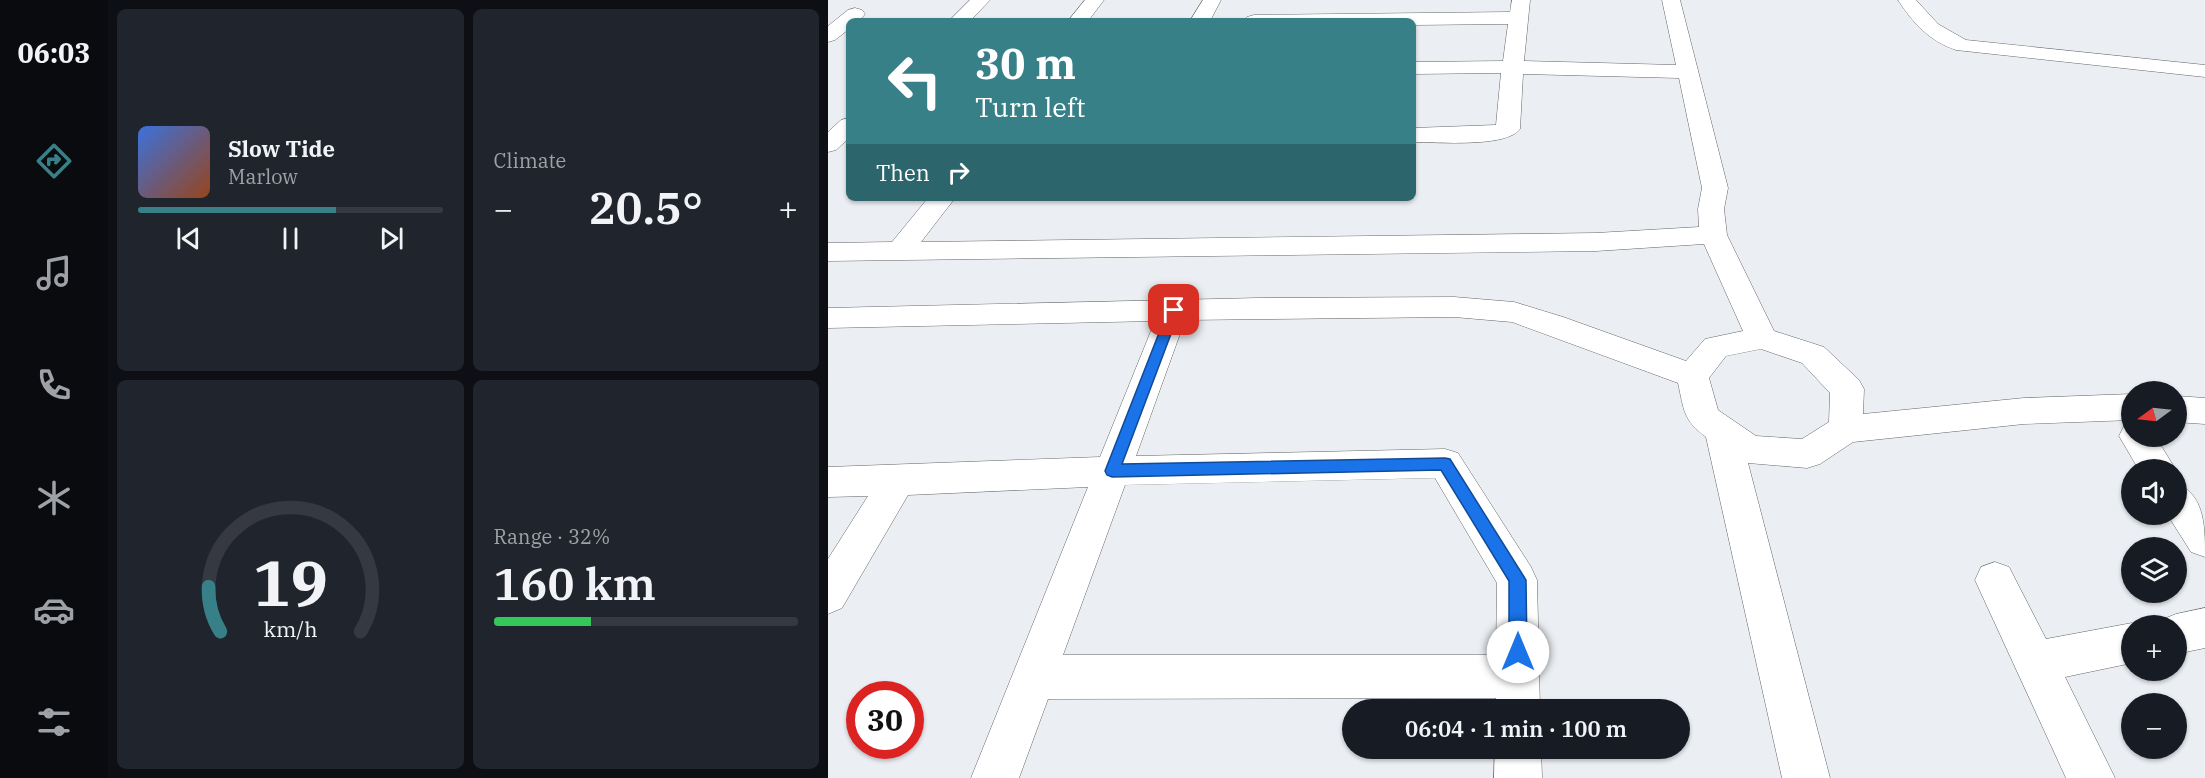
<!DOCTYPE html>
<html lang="en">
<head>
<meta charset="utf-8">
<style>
  :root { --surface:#171b24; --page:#20242c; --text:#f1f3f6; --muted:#9ea1a6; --line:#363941; --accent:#388087 }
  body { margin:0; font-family:"IBM Plex Serif",serif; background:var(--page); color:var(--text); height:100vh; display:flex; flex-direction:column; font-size:22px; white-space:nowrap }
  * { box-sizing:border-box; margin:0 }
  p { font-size:20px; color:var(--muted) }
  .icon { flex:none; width:33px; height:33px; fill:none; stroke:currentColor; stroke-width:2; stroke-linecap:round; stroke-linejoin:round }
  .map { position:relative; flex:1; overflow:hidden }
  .panel { display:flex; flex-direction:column; gap:9px; padding:9px; background:#0d0f14; width:720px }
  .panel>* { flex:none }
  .banner { position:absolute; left:18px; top:18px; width:570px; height:183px; border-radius:9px; box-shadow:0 2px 4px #0004; background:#388087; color:#fff; overflow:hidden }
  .needle { width:39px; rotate:255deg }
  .fabs { position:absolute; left:1293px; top:381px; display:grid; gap:12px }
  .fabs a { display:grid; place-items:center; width:66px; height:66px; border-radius:50%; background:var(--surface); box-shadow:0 2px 4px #0004; font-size:30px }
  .speed { position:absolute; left:18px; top:681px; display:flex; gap:12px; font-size:30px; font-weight:700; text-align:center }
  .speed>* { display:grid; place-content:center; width:78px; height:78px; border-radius:50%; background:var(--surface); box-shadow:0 2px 4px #0004; line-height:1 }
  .speed .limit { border:9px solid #d22; background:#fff; color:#111 }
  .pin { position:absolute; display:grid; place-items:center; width:51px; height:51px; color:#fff; margin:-26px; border-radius:12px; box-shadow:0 3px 9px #0006 }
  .me { position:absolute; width:66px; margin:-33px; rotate:0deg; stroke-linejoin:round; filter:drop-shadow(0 0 4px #0008) }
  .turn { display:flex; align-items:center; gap:21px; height:126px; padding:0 30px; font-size:27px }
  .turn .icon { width:78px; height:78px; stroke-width:2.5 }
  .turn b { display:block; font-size:42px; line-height:51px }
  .then { display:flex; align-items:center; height:57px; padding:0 30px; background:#0003; gap:12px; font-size:22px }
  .big { font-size:45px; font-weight:600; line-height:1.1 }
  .panel .card { flex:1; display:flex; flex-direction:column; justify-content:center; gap:9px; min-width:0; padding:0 21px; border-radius:9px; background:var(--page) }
  .panel .dial { align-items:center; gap:0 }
  .dial svg { height:156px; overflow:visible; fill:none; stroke:var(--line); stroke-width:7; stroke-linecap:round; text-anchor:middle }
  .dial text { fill:var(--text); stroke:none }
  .song { display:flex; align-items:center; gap:18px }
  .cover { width:72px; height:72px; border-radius:9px; background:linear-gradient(135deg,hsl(220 70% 55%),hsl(20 70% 35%)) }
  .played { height:6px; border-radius:3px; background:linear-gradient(90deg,var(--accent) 65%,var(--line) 65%) }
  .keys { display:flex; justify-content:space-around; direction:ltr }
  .heat { display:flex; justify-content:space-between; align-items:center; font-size:33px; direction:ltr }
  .charge { height:9px; border-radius:4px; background:linear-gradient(90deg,#34c759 32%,var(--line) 0) }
  .panel .tiles { flex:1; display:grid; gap:9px; grid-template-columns:repeat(2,1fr) }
  .trip { position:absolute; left:514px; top:699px; width:348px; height:60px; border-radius:30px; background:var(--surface); box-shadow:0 2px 4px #0004; font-weight:600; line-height:60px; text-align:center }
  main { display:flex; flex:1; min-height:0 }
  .tab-bar { display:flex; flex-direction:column; width:108px; justify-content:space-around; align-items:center; background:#090b0e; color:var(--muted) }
  .tab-bar .icon { width:42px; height:42px }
  .tab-bar .current { color:var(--accent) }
  .tab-bar b { font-size:27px; color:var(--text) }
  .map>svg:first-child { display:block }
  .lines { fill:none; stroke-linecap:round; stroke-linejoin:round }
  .minor-casing { stroke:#636568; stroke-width:1 }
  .tertiary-casing { stroke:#636568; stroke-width:1 }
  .minor { fill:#fff; fill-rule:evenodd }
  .tertiary { fill:#fff; fill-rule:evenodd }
  .route { fill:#1a73e8; stroke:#114b97; stroke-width:1.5 }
</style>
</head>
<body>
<main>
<nav class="tab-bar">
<b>06:03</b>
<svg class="icon current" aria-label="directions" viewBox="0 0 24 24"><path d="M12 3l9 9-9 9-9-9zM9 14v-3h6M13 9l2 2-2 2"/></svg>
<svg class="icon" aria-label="music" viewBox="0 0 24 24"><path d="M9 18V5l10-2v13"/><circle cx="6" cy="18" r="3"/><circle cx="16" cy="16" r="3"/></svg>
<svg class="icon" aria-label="phone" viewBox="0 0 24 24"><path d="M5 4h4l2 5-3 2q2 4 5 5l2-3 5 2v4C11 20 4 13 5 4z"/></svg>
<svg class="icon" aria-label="climate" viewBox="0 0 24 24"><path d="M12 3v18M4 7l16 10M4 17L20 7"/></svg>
<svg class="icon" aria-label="car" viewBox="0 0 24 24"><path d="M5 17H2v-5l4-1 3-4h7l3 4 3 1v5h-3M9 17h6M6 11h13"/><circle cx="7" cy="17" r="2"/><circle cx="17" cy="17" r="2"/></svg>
<svg class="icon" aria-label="filters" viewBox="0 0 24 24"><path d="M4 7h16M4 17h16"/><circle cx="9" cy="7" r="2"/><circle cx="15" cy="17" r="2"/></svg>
</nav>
<section class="panel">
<div class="tiles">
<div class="card">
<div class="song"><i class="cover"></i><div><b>Slow Tide</b><p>Marlow</p></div></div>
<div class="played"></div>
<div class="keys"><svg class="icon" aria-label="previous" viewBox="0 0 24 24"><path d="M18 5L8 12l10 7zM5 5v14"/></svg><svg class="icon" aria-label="pause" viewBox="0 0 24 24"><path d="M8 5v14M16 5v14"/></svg><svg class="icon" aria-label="next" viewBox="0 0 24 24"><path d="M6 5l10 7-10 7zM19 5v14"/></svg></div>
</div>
<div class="card"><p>Climate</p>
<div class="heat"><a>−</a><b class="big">20.5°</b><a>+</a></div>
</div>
<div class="card dial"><svg viewBox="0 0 100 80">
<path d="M14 69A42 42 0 1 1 86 69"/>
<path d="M14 69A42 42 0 0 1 8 46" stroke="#388087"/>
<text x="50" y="56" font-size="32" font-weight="700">19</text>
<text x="50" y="72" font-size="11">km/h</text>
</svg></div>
<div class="card"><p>Range · 32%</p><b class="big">160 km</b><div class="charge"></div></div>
</div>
</section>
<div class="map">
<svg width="1377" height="778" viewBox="0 0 1377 778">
  <rect width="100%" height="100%" fill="#ebeef2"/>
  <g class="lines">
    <g class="minor-casing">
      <path id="minor" d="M142 0H162L142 21H121Z
        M257 0H276L260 21H240Z
        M375 0H393L382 21H362Z
        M684 0H702L696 61 848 65 834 0H852L900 188 896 209 899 235 946 331 996 347 1031 380 1036 389 1035 414 1196 398 1304 394V420L1196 424 1025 442 992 464 979 468 920 463 1002 778H954L878 437C855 420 856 410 850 383L684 322 626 317 357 320 308 456 617 449 630 453 703 567 709 580 712 710H668V698L220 699 191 778H143L260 487 80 495 14 608 0 614V559L40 496 0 497V467L272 457 327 321 0 328V308L430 298 626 297 686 302 735 317 858 361 877 339 915 331 876 244 768 251 0 261V243L64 242 100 198H127L93 242 768 233 871 227 870 209 874 188 851 78 695 74 692 129C679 148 608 142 585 142V128L668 125 673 73 585 74V62L675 61 680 24 585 25V21H416L419 17 426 15 682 12ZM933 349 974 363 1002 393 1001 422 974 439 928 436 890 410 881 378 898 356ZM607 478 669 583 668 655H235L297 485Z
        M27 8 34 10 37 14C32 21 29 21 21 21V29L7 40 0 42V26L20 10Z
        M21 118V138L8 150 0 152V132L13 120Z
        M1348 396 1377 398V424L1348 422Z
        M1304 424V436H1327L1348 470H1311L1291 436 1296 426Z
        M1348 483C1377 495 1377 526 1377 557L1363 552 1339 514H1348Z
        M1167 562 1181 567 1218 639 1304 623 1311 626H1304V663L1237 677 1287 778H1238L1147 580 1153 567Z
        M1377 608V648L1348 654V626H1331L1333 620 1348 614Z
        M667 748H713L714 778H666Z"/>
    </g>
    <g class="tertiary-casing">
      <path id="tertiary" d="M1070 0H1088L1110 24 1138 40 1377 65V77L1128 50C1101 41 1085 23 1070 0Z"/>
    </g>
    <use href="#minor" class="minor"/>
    <use href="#tertiary" class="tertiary"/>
  </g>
  <path class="route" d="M346 306 352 310 294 464 617 458 622 459 698 580 699 652 696 658 690 660 684 658 681 652V581L613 470 284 477 279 475 277 471 340 310Z"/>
</svg>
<div class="fabs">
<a><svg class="needle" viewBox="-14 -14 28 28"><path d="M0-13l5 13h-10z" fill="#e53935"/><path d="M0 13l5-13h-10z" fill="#9ea1a6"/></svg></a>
<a><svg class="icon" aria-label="sound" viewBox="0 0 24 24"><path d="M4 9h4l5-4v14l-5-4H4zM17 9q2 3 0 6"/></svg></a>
<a><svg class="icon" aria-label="layers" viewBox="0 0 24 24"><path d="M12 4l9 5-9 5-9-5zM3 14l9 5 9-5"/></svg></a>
<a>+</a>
<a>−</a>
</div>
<div class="speed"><div class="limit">30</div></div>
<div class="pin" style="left:346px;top:310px;background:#d93025"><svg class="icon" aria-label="arrive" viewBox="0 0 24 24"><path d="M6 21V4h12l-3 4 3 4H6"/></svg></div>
<svg class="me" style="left:690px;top:652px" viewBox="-20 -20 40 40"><circle r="19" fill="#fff"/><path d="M0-13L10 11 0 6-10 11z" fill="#1a73e8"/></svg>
<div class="trip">06:04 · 1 min · 100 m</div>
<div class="banner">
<div class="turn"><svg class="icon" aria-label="left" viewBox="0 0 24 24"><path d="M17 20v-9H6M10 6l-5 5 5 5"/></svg><div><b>30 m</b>Turn left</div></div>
<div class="then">Then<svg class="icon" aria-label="right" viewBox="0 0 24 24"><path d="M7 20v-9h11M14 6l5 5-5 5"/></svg></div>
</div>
</div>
</main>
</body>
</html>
